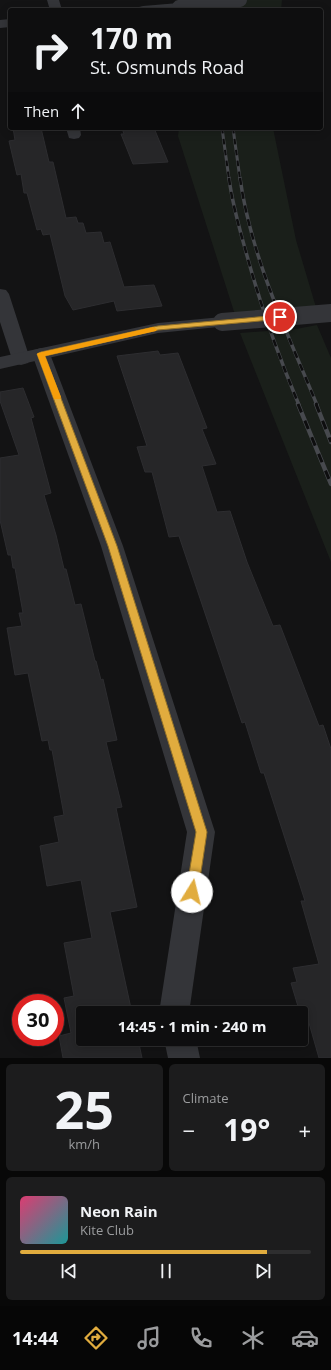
<!DOCTYPE html>
<html lang="en">
<head>
<meta charset="utf-8">
<style>
  :root { --surface:#0e0e0f; --page:#1c1c1d; --text:#f1f3f6; --muted:#9b9c9e; --line:#2e2e2f; --accent:#e1ac3e }
  body { margin:0; font-family:"Open Sans",sans-serif; background:var(--page); color:var(--text); height:100vh; display:flex; flex-direction:column; font-size:15px; white-space:nowrap }
  * { box-sizing:border-box; margin:0 }
  p { font-size:13px; color:var(--muted) }
  .icon { flex:none; width:22px; height:22px; fill:none; stroke:currentColor; stroke-width:2; stroke-linecap:round; stroke-linejoin:round }
  .map { position:relative; height:1058px; overflow:hidden }
  .panel { display:flex; flex-direction:column; gap:6px; padding:6px; background:#080808; flex:1 }
  .panel>* { flex:none }
  .hud { position:absolute; left:8px; top:8px; width:315px; height:122px; border-radius:4px; box-shadow:0 2px 10px #0003,0 0 0 1px var(--line); background:#0e0e0f; color:var(--text); overflow:hidden }
  .speed { position:absolute; left:12px; top:994px; display:flex; gap:8px; font-size:20px; font-weight:700; text-align:center }
  .speed>* { display:grid; place-content:center; width:52px; height:52px; border-radius:50%; background:var(--surface); box-shadow:0 2px 10px #0003,0 0 0 1px var(--line); line-height:1 }
  .speed .limit { border:6px solid #d22; background:#fff; color:#111 }
  .pin { position:absolute; display:grid; place-items:center; width:34px; height:34px; color:#fff; margin:-17px; border:2px solid #fff; border-radius:50%; box-shadow:0 1px 4px #0007 }
  .me { position:absolute; width:44px; margin:-22px; rotate:9deg; stroke-linejoin:round; filter:drop-shadow(0 0 3px #0008) }
  .turn { display:flex; align-items:center; gap:14px; height:84px; padding:0 16px; font-size:18px }
  .turn .icon { width:52px; height:52px; stroke-width:2.5 }
  .turn b { display:block; font-size:28px; line-height:34px }
  .then { display:flex; align-items:center; height:38px; padding:0 16px; background:#0003; gap:8px; font-size:15px }
  .big { font-size:30px; font-weight:700; line-height:1.1 }
  .panel .card { flex:1; display:flex; flex-direction:column; justify-content:center; gap:6px; min-width:0; padding:0 14px; border-radius:6px; background:var(--page) }
  .panel .dial { align-items:center; gap:0 }
  .dial b { font-size:52px; line-height:1 }
  .song { display:flex; align-items:center; gap:12px }
  .cover { width:48px; height:48px; border-radius:6px; background:linear-gradient(135deg,hsl(340 70% 55%),hsl(180 70% 35%)) }
  .played { height:4px; border-radius:2px; background:linear-gradient(90deg,var(--accent) 85%,var(--line) 85%) }
  .keys { display:flex; justify-content:space-around; direction:ltr }
  .heat { display:flex; justify-content:space-between; align-items:center; font-size:22px; direction:ltr }
  .panel .tiles { flex:1; display:grid; gap:6px; grid-template-columns:1fr 1fr }
  .card:last-child { grid-column:span 2 }
  .trip { position:absolute; left:76px; top:1006px; width:232px; height:40px; border-radius:4px; background:var(--surface); box-shadow:0 2px 10px #0003,0 0 0 1px var(--line); font-weight:700; line-height:40px; text-align:center }
  .tabs { display:flex; height:64px; justify-content:space-around; align-items:center; background:#060606; color:var(--muted) }
  .tabs .icon { width:28px; height:28px }
  .tabs .active { color:var(--accent) }
  .tabs b { font-size:18px; color:var(--text) }
  .map>svg:first-child { display:block }
  .green { fill:#1a1f1a }
  .building { fill:#262628; stroke:#2d2d30 }
  .lines { fill:none; stroke-linecap:round; stroke-linejoin:round }
  .minor { fill:#343539; fill-rule:evenodd }
  .tertiary { fill:#343539; fill-rule:evenodd }
  .rail-far2-casing { stroke:#47494e; stroke-width:3 }
  .rail-far1-casing { stroke:#47494e; stroke-width:3.5 }
  .rail-casing { stroke:#47494e; stroke-width:4.5 }
  .rail-far2 { stroke:#0e0e0f; stroke-width:2; stroke-dasharray:5.5; stroke-linecap:butt }
  .rail-far1 { stroke:#0e0e0f; stroke-width:2.5; stroke-dasharray:7; stroke-linecap:butt }
  .rail { stroke:#0e0e0f; stroke-width:3; stroke-dasharray:9; stroke-linecap:butt }
  .minor-bridge { stroke:#343539; stroke-width:14 }
  .tertiary-bridge { stroke:#343539; stroke-width:18 }
  .route { fill:#e1ac3e; stroke:#927028 }
  .slow { fill:#f59e0b }
</style>
</head>
<body>
<div class="map">
<svg width="331" height="1058" viewBox="0 0 331 1058">
  <rect width="100%" height="100%" fill="#131314"/>
  <path class="green" d="M177 0H282L281 10H179Z
    M179 128H273L296 240 318 314 237 321 178 136Z
    M317 325 331 358V562L240 333 296 329Z"/>
  <path class="building" d="M13 128H41L49 162H53L66 218 76 217 78 223H83L86 233 101 232 104 243 110 242 124 287 154 285 162 306 117 311 114 301 73 310 65 296 50 234 43 235 41 229 37 230 27 193H24L21 174 17 175 9 141 15 140Z
    M122 128H154L168 162 133 164 121 134H124Z
    M158 351 160 355 178 353 207 428 202 429 216 464 202 466 217 512 230 511 247 562 273 626 280 625 319 726 323 725 331 749V1058H319L309 1023H303L291 983 297 982 293 968 319 964 301 901H305L264 773H261L245 722 242 723 179 536 169 537 152 472H145L137 447 147 446 117 356Z
    M23 388 34 417 31 418 51 493 44 495 56 535 64 569H66L75 605 81 604 95 661H96L101 680 103 679 117 740 106 742 122 807 116 808 137 907 110 912 132 1013H83V1039H138L142 1058H63L59 1036 71 1033 64 998 74 996 64 943 92 938 81 880 47 886 40 846 59 842 54 817 64 815 52 750H50L48 740 42 741 28 673 15 675 7 628 22 626 19 613H23L15 568H13L11 555H8L0 520V458L19 455 0 401V392Z"/>
  <g class="lines">
    <path class="minor" d="M47 0H59L62 10H50Z
      M179 3 183 4 185 7 183 10H137L139 7 143 6Z
      M10 19V27L0 28V20Z
      M66 128H80L81 135 79 138 74 139 69 138Z
      M0 289 6 290 9 294 30 359 28 363 21 365 14 363 12 359 0 322Z
      M41 348 48 350 50 354 123 546 215 832 189 1013H159L187 832 101 546 32 354 34 350Z
      M164 1039H196L200 1058H168Z"/>
    <path class="tertiary" d="M222 317 228 318 231 322 228 326 158 333 0 369V357L158 323Z"/>
    <g class="rail-far2-casing">
      <path id="rail-far2" d="M214 0 215 10
        M223 0 224 10
        M222 128 229 179
        M233 128 240 179"/>
    </g>
    <g class="rail-far1-casing">
      <path id="rail-far1" d="M229 178C232 203 239 227 246 252 260 304 278 355 299 405
        M240 178C251 257 287 332 317 405"/>
    </g>
    <g class="rail-casing">
      <path id="rail" d="M298 404 331 484
        M316 404 331 442"/>
    </g>
    <use href="#rail-far2" class="rail-far2"/>
    <use href="#rail-far1" class="rail-far1"/>
    <use href="#rail" class="rail"/>
    <path class="minor-bridge" d="M179 7 240 0"/>
    <path class="tertiary-bridge" d="M222 322 331 313"/>
  </g>
  <path class="route" d="M280 315 283 316V319L158 330 45 356 117 546 207 832 198 892 196 896 192 897 188 896 186 892 196 832 108 546 37 354 41 352 158 326Z"/>
  <path class="slow" d="M153 327 157 329 156 331 45 356 61 397 60 399H54L37 354 38 353Z"/>
</svg>
<div class="speed"><div class="limit">30</div></div>
<div class="pin" style="left:280px;top:317px;background:#d93025"><svg class="icon" aria-label="arrive" viewBox="0 0 24 24"><path d="M6 21V4h12l-3 4 3 4H6"/></svg></div>
<svg class="me" style="left:192px;top:892px" viewBox="-20 -20 40 40"><circle r="19" fill="#fff"/><path d="M0-13L10 11 0 6-10 11z" fill="#e1ac3e"/></svg>
<div class="trip">14:45 · 1 min · 240 m</div>
<div class="hud">
<div class="turn"><svg class="icon" aria-label="right" viewBox="0 0 24 24"><path d="M7 20v-9h11M14 6l5 5-5 5"/></svg><div><b>170 m</b>St. Osmunds Road</div></div>
<div class="then">Then<svg class="icon" aria-label="ahead" viewBox="0 0 24 24"><path d="M12 20V5M6 11l6-6 6 6"/></svg></div>
</div>
</div>
<section class="panel">
<div class="tiles">
<div class="card dial"><b>25</b><p>km/h</p></div>
<div class="card"><p>Climate</p>
<div class="heat"><a>−</a><b class="big">19°</b><a>+</a></div>
</div>
<div class="card">
<div class="song"><i class="cover"></i><div><b>Neon Rain</b><p>Kite Club</p></div></div>
<div class="played"></div>
<div class="keys"><svg class="icon" aria-label="previous" viewBox="0 0 24 24"><path d="M18 5L8 12l10 7zM5 5v14"/></svg><svg class="icon" aria-label="pause" viewBox="0 0 24 24"><path d="M8 5v14M16 5v14"/></svg><svg class="icon" aria-label="next" viewBox="0 0 24 24"><path d="M6 5l10 7-10 7zM19 5v14"/></svg></div>
</div>
</div>
</section>
<nav class="tabs">
<b>14:44</b>
<svg class="icon active" aria-label="directions" viewBox="0 0 24 24"><path d="M12 3l9 9-9 9-9-9zM9 14v-3h6M13 9l2 2-2 2"/></svg>
<svg class="icon" aria-label="music" viewBox="0 0 24 24"><path d="M9 18V5l10-2v13"/><circle cx="6" cy="18" r="3"/><circle cx="16" cy="16" r="3"/></svg>
<svg class="icon" aria-label="phone" viewBox="0 0 24 24"><path d="M5 4h4l2 5-3 2q2 4 5 5l2-3 5 2v4C11 20 4 13 5 4z"/></svg>
<svg class="icon" aria-label="climate" viewBox="0 0 24 24"><path d="M12 3v18M4 7l16 10M4 17L20 7"/></svg>
<svg class="icon" aria-label="car" viewBox="0 0 24 24"><path d="M5 17H2v-5l4-1 3-4h7l3 4 3 1v5h-3M9 17h6M6 11h13"/><circle cx="7" cy="17" r="2"/><circle cx="17" cy="17" r="2"/></svg>
</nav>
</body>
</html>
